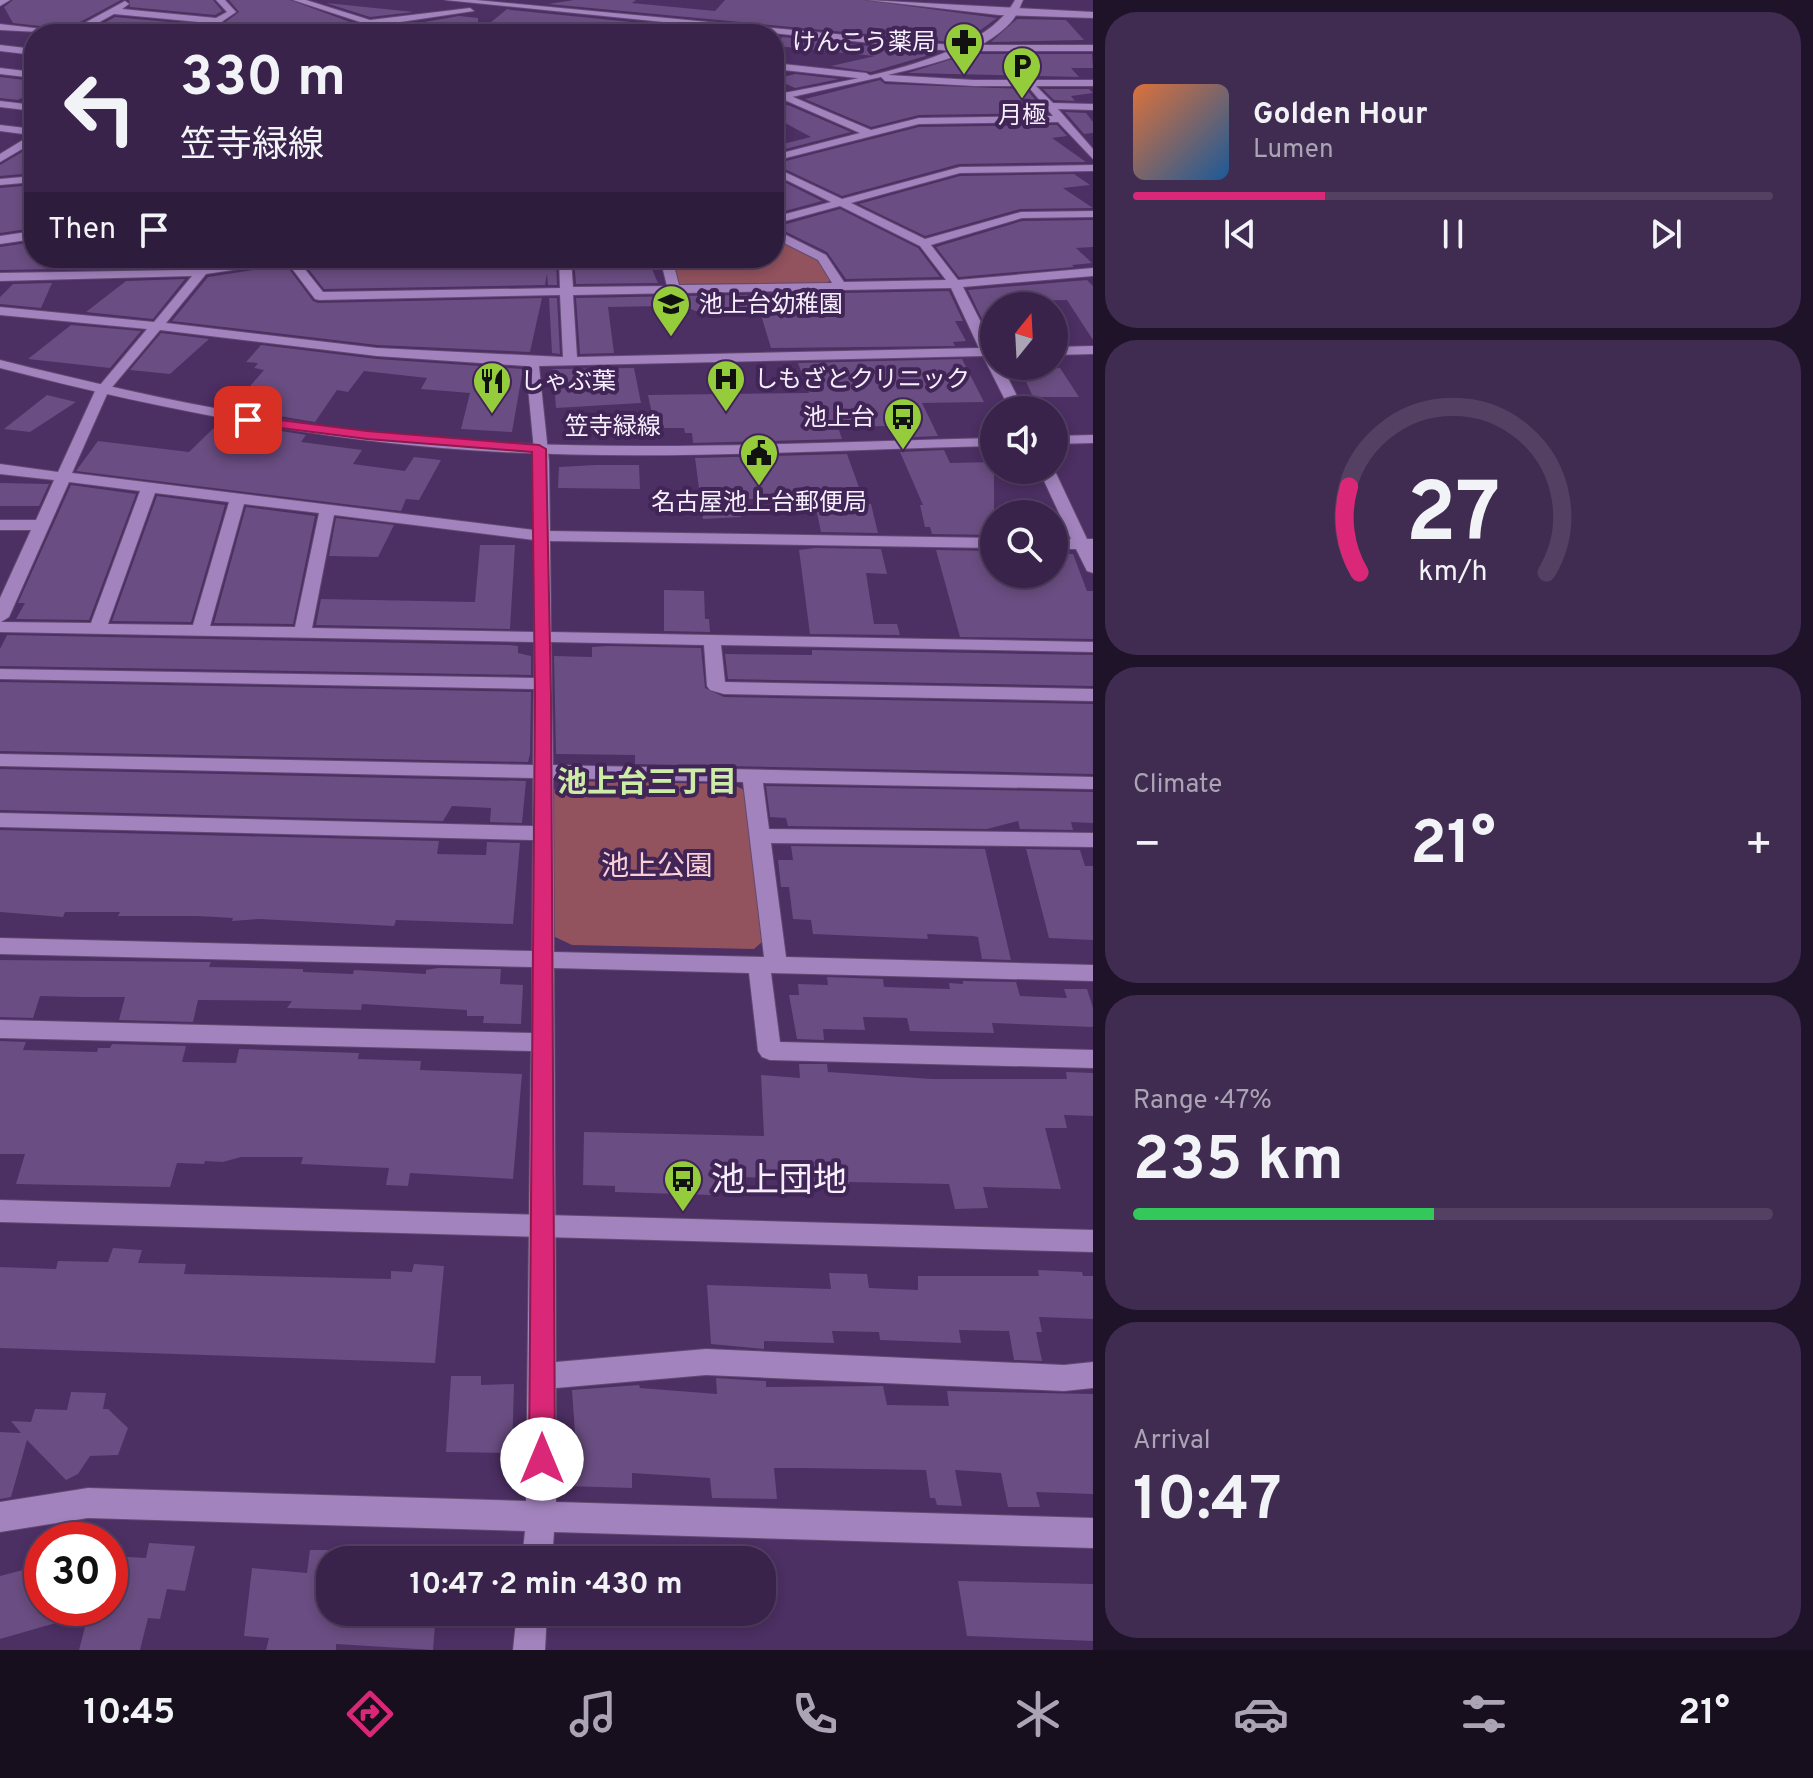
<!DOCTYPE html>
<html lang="en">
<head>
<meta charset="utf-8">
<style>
  :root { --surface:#39234a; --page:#402b51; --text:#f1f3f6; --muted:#aba4b5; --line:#534062; --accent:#db2777 }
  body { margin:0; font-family:Overpass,"Noto Sans JP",sans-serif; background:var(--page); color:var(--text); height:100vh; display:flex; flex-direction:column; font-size:30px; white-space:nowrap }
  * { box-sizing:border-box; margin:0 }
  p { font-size:26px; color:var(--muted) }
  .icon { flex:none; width:44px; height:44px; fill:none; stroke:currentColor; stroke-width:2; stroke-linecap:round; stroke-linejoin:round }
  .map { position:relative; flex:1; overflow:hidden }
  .panel { display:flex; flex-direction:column; gap:12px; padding:12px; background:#1f1329; width:720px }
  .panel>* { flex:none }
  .guide { position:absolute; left:24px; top:24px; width:760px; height:244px; border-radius:32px; box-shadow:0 4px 12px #0003,0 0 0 2px var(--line); background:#39234a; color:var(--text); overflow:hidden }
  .needle { width:52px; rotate:18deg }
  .controls { position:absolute; left:980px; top:292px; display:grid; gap:16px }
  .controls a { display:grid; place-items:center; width:88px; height:88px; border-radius:50%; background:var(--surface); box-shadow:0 4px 12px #0003,0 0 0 2px var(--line); font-size:40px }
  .speed { position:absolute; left:24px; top:1522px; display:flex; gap:16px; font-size:40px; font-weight:700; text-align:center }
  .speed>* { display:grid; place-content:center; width:104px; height:104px; border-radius:50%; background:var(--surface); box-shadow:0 4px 12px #0003,0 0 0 2px var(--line); line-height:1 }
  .speed .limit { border:12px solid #d22; background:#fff; color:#111 }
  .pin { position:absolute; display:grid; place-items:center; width:68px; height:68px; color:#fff; margin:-34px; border-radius:16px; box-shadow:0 4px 12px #0006 }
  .me { position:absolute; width:88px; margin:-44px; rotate:0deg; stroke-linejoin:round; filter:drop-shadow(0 0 6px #0008) }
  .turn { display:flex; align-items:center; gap:28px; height:168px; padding:0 24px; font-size:36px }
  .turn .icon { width:104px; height:104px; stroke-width:2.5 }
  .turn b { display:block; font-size:56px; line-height:68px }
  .then { display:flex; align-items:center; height:76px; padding:0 24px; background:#0003; gap:16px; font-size:30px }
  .big { font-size:60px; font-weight:700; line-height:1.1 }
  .panel .card { flex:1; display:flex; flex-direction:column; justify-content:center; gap:12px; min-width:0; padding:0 28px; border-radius:32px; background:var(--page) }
  .panel .dial { align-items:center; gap:0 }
  .dial svg { height:208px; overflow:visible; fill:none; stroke:var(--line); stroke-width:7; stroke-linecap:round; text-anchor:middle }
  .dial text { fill:var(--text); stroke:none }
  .song { display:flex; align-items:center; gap:24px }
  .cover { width:96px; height:96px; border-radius:12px; background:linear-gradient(135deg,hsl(20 70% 55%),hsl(210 70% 35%)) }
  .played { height:8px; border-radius:4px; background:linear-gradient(90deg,var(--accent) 30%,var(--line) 30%) }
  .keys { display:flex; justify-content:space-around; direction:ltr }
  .heat { display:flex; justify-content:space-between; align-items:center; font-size:44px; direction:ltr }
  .charge { height:12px; border-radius:6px; background:linear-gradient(90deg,#34c759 47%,var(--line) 0) }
  .trip { position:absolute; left:316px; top:1546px; width:460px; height:80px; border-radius:32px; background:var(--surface); box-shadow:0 4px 12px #0003,0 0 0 2px var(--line); font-weight:700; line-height:80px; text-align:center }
  .tabs { display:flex; height:128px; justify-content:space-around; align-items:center; background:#170e1e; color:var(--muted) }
  .tabs .icon { width:56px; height:56px }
  .tabs .current { color:var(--accent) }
  .tabs b { font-size:36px; color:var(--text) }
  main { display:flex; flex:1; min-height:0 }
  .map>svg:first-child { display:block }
  .green { fill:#92525e }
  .building { fill:#6a4d82 }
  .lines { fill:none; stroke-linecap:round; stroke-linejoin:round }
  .street-casing { stroke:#614971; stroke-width:2 }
  .secondary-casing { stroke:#614971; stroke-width:2 }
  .street { fill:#a283bd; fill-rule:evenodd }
  .secondary { fill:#a283bd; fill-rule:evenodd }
  .route { fill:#db2777; stroke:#8e194d; stroke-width:2 }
  .labels { text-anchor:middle; stroke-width:8; stroke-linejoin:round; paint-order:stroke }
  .far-poi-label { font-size:24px; fill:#f5effb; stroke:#422557; text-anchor:start }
  .far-street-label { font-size:24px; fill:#f5effb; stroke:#422557 }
  .park-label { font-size:28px; fill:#fad0d6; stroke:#422557 }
  .neighbourhood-label { font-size:30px; font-weight:bold; fill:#cbeda5; stroke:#422557 }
  .near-poi-label { font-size:34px; fill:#f5effb; stroke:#422557; text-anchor:start }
</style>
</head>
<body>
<main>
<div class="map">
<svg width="1093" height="1650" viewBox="0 0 1093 1650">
  <rect width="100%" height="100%" fill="#4c2f63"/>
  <path class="green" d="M774 235 818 259 832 280 826 283 679 284 672 258H774Z
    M565 781 731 784 747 791 763 941 754 949 572 945 553 936 552 792Z"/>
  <path class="building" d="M13 0H121L67 29 13 23 4 7Z
    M129 0H213L222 11 215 15 130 7Z
    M229 0H290L350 22 317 34 258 29 241 34H209L239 12Z
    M574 0H636L632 3 715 11 725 0H864L997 18 971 37 951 42 548 4Z
    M326 3 414 12 370 17Z
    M507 9 511 10 752 34H518L484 28Z
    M459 16 478 18V27L424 22Z
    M115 17 201 25 191 34H84Z
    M1017 19 1066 20 1084 40 991 42Z
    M405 24 406 31 447 34H340Z
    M782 37 936 53 871 72 831 66 875 56 777 46Z
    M968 54H1092L1093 68H1071L1079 77 908 73Z
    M795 74 839 79 795 88 775 79Z
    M0 77 34 81V91L18 100 0 98Z
    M880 80 885 84 1026 89 1047 113 919 115 871 127 805 99Z
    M1043 89H1089L1093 93 1071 96 1075 101 1054 100Z
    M788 105 851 132 774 152 781 149 775 146 811 137 774 117V108Z
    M1065 112 1086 113 1093 122V133L1084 134Z
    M1057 125 1067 136 1052 138 1086 162 959 164 842 196 774 164 919 127Z
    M34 145V173L0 176V165Z
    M1074 174 1090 185 1063 188 1093 208 1020 209 925 236 859 204 960 176Z
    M774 177 822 201 774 214Z
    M34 185V228L0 233V188Z
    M840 209 918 248 940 277 846 279 827 252 776 227Z
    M1093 220V247L1076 248 1092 263 1072 265 1074 267 959 277 936 247 1022 221Z
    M34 242V262L37 258H63L58 269 0 270V247Z
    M155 258H186L188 266 143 268Z
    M300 258H556L557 285H548L547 274 545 285 324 289Z
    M574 258H647L658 283 576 284Z
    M286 265 313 301 318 303 542 298 530 352 377 345 172 321 208 277Z
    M185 279 153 319 86 312 126 281Z
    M1087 280 1093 286V340L1067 300 1014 301 1017 306H994V321H983L968 290Z
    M52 283 41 308 0 304V297L13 284Z
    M949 291 963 321H955L966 341 953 342 955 346 771 348 758 305 710 317 662 297 664 306 608 307 614 353 580 354 576 298Z
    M549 298H557L560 354 552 353Z
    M71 325 141 331 110 368 28 359Z
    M161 333 209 339 170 374 130 370Z
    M261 345 377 359 523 369 512 432 461 429 470 393 421 389 427 378 364 371 348 392 337 390 315 422 231 408 264 370 254 368 258 363 246 362Z
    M962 359 984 402 922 403 938 436 895 438 890 426 838 427 842 439 693 443 692 433H685L684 428H655L648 395 809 393 798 363Z
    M1019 366 1060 368 1079 397H1033Z
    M634 368 641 403 556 408 553 369Z
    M47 395 76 402 30 432 4 429Z
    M221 421 306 435 301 442 362 450 353 464 405 471 414 457 441 460 419 500 406 499 401 511 76 471 98 441 189 452Z
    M944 450 950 463 994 462V535L932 534 930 527H925L920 505H923L900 452Z
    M847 454 865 504H871L878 533 821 532 814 499H742L741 517 703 519 695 458Z
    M596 465H639L640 489 558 488 559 467Z
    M0 483 49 484 39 506H0Z
    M71 485 136 494 89 620 16 619 25 603H18Z
    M157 496 225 505 191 622 112 621Z
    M246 507 315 516 293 624 214 623Z
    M336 518 394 525 378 557 329 556Z
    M480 545H515L510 629 316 625 321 599 475 602Z
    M815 548 881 549 887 574 866 573 874 624H897L900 635 810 634 799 550Z
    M936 550 994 551V574H1054V553L1073 554 1087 591H1093V639L960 637Z
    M664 590 704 591 705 619H709L710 632 664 631Z
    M7 635 509 645 518 646V653L531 656V675L0 666V649Z
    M608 646 701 648 705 688 724 697 1093 704V774L635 764V755L556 754 554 656 592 657V647Z
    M812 650 1093 655V686L728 679 725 654 812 655Z
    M0 682 531 692 530 754 528 762 0 751Z
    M0 769 526 781 522 823 490 822 491 808 452 806 443 821 0 810Z
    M766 786 1093 792V823L1071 822 1073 830 1020 829 1018 821 987 829 788 826 786 818 770 817Z
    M0 830 439 841 437 854 486 855 487 842 520 843 513 924 396 920 394 926 259 919 232 921 233 918 197 916H118L120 912H65L63 917 0 912Z
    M791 846 985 849 1011 960 982 959 978 937 973 936 927 934 928 939 813 934 811 920 793 919 789 887H781L778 860H793Z
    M1026 849 1080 850 1085 866H1093V940L1049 938Z
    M0 960 211 962 209 967 303 969V972L353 974 354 970 426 974V970L438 968 501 969 500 984 523 985 521 1024 483 1023 484 1016H467V1010L362 1004 361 1010 287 1008 292 1001 198 1000 193 1022 119 1020 125 997H82L40 996 33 1018 0 1017Z
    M827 977 883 979 884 987 950 989 949 983 963 984V981L1016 982 1020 996 1067 998 1064 989H1087L1093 1008V1027L992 1023 994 1033 910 1031 907 1018 863 1017 865 1030 823 1029 824 1040 797 1039 789 995H799L798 984 828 985Z
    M0 1041 26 1042 23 1050 97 1052 98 1048H110L112 1044 186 1046 182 1062 236 1063 239 1049 359 1053 358 1059 421 1061 420 1070 522 1074 513 1179 410 1173 408 1186 386 1185 389 1168 301 1164 303 1157H241L223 1162 205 1161 204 1164 177 1163 170 1187 16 1184 25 1154H0Z
    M799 1064H827L828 1072 932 1079H1067L1066 1072 1093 1073V1116L1064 1115 1067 1128H1045L1061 1189 983 1187 988 1208 955 1209 949 1184 849 1182V1189L797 1184 796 1179 741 1177 742 1189 712 1188V1195L615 1192V1186L583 1185 584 1132 764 1136 761 1075 800 1078Z
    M113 1248 142 1250 138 1263 186 1264 184 1274 391 1279V1271L412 1272 414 1264 444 1266 435 1363 0 1348V1267L56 1269 58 1261 108 1262Z
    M1038 1270 1082 1272 1083 1276H1093V1319L1039 1317 1042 1332H1036L1042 1361 1014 1360 1009 1331 959 1330 961 1343 880 1340 879 1332 832 1331 834 1343 764 1341V1349L711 1344 707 1285 831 1289 829 1273 867 1274 869 1288 918 1290V1276H1039Z
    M451 1376H481V1385L514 1384 512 1453 446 1452Z
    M716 1378 766 1381V1387L883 1386 887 1405 949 1406 947 1391 1093 1394V1494L1036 1492 1040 1507H1008L1001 1473 955 1470 962 1506 937 1505 935 1498H930L926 1470 804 1468H774L777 1499 712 1498 710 1478 632 1473V1488L566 1486 567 1447 576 1448 572 1390 639 1385 640 1388 717 1394Z
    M71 1392 106 1393 103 1409H108L128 1428 118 1455 90 1456 78 1474 66 1480 27 1440 11 1497 0 1499V1432L21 1433 11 1421 31 1422 35 1409 67 1410Z
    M149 1543 195 1546 185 1591 167 1589 160 1619 148 1618 140 1650H79L90 1608H110V1556L146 1558Z
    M310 1550H330V1612H436L433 1650 336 1644V1650H266L269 1638 244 1636 252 1568 307 1573Z
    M42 1565V1608H86L87 1614 0 1639V1576Z
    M958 1581 1093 1584V1641L967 1636Z"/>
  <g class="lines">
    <g class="street-casing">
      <path id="street" d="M0 0H10L0 6Z
        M216 0H225L236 12 204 34H194L209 23 114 14 78 34 0 30V24L68 32 125 1 129 4 122 9 216 18 227 12Z
        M293 0H306L370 20 470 8 474 11 320 34 360 22Z
        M445 0H476L951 45H1093V51H951Z
        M867 0 1093 12V18L999 15Z
        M409 23 484 31 488 34 406 28Z
        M0 45 34 49V55L0 51Z
        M774 63 866 73 871 76 866 79 774 69Z
        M0 68 34 72V78L0 74Z
        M1031 81 1053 103 1093 104V110L1058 109 1093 149V159L1058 122 919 124 774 161V155L860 133 780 98V94H786L871 130 919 118 1053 116 1026 84Z
        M0 101 34 105V111L0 107Z
        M0 125 34 129V142L0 162V154L31 135 0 131Z
        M1093 165V171L960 173 851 203 925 239 1021 212 1093 211V217L1022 218 931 245 958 280 1093 268V276L963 287 994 348V366H1002L1024 410H1010L983 356 539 366 549 461 550 531 994 538V548L550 541 551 632 1093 642V652L721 645 725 682 1093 689V701L724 694 710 690 707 686 704 645 551 642 553 765 1093 777V789L763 783 769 829 1093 833V847L771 843 786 957 1093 965V981L771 973 780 1042 1093 1050V1068L770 1060 762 1057 758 1051 749 973 554 968 556 1362 706 1349 1064 1365 1093 1362V1388L1064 1391 706 1375 556 1388V1502L1093 1518V1548L554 1532 552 1560H522L525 1531 88 1518 0 1532V1502L88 1488 526 1501 531 1051 0 1038V1020L532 1033V967L0 954V938L532 951 533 840 0 827V813L533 826V778L0 766V754L533 765 534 689 0 679V669L534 678V642L0 632V598L31 530H0V520H36L54 480 0 474V464L58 472 95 391 147 329 0 315V307L154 322 192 276 0 281V273L182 270 192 269 189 258H201L204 267 265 258H296L323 292 560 288 559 258H571L573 287 667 286 660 258H672L679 285 832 283 818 260 774 238V229L826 255 844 282 946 280 920 246 840 206 774 224V217L831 202 774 174V167L842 199 960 167ZM287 262 315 299 319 300 560 295 563 357 377 348 166 323 206 274ZM951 288 979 348 577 357 573 295ZM160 330 377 356 526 366 535 461 534 530 72 473 108 392ZM69 482 140 491 91 623 1 622 9 617ZM155 493 229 502 193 625 108 624ZM244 504 319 513 295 627 210 626ZM334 515 534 540V632L312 628ZM553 778 743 782 764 957 554 952Z
        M34 176V182L0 185V179Z
        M1093 346V354L1054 355V347Z
        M1054 469 1087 539H1093V573L1087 571 1076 549H1054V539H1071L1039 470Z
        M517 1612H547L545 1650H513Z"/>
    </g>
    <g class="secondary-casing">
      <path id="secondary" d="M1015 0H1023C1020 7 1016 17 1011 22 982 54 928 65 888 75L974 80H1093V86H974L885 81 881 77 774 101V95C840 81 981 63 1015 0Z
        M34 231V239L0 244V236Z
        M0 360C155 399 312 432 472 441 646 452 820 442 994 438V446C819 450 643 462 469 450 310 439 154 408 0 368Z
        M1093 435V443L1054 444V436Z
        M0 1200 1093 1230V1252L0 1222Z"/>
    </g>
    <use href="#street" class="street"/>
    <use href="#secondary" class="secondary"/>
  </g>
  <path class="route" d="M248 416 367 431 539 445 546 449 551 697 555 1459 551 1468 542 1471 533 1468 529 1459 535 697 532 452 367 439 243 423V417Z"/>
  <defs>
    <g id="pharmacy-pin" transform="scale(2)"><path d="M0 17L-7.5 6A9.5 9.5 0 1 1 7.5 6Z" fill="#94cc3c" stroke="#422557"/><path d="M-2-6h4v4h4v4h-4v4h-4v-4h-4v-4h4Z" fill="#111"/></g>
    <g id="parking-pin" transform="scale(2)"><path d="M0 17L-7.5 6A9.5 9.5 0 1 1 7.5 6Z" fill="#94cc3c" stroke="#422557"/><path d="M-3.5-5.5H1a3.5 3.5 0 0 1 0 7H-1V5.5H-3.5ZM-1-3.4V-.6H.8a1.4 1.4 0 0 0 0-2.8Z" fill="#111"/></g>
    <g id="school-pin" transform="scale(2)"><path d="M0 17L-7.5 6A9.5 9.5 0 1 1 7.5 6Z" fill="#94cc3c" stroke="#422557"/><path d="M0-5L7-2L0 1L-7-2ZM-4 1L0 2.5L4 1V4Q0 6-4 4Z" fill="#111"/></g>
    <g id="hospital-pin" transform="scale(2)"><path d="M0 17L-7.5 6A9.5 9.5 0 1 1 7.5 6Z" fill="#94cc3c" stroke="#422557"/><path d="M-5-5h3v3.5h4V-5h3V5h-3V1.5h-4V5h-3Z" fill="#111"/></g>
    <g id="restaurant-pin" transform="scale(2)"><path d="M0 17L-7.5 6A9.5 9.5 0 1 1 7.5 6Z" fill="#94cc3c" stroke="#422557"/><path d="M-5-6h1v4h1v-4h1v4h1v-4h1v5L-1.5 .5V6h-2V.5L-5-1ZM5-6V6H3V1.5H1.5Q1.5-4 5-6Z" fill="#111"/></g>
    <g id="bus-pin" transform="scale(2)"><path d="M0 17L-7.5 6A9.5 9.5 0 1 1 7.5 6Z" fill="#94cc3c" stroke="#422557"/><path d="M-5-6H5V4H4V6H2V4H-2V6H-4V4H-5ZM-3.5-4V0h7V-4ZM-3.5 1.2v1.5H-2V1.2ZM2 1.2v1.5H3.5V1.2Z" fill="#111"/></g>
    <g id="civic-pin" transform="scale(2)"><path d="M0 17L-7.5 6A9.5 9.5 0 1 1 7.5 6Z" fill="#94cc3c" stroke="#422557"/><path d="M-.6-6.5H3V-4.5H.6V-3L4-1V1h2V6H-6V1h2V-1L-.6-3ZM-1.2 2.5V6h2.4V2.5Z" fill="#111"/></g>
  </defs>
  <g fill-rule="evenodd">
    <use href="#pharmacy-pin" x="964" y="42"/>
    <use href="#parking-pin" x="1022" y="66"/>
    <use href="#school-pin" x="671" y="304"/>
    <use href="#hospital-pin" x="726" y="379"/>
    <use href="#restaurant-pin" x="492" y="381"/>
    <use href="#bus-pin" x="903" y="417"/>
    <use href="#civic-pin" x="759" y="453"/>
    <use href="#bus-pin" x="683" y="1179"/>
  </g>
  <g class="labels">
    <g class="far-poi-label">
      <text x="936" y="50" text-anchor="end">けんこう薬局</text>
      <text x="1022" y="123" text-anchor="middle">月極</text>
      <text x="699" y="312">池上台幼稚園</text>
      <text x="754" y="387">しもざとクリニック</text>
      <text x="520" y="389">しゃぶ葉</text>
      <text x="875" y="425" text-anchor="end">池上台</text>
      <text x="759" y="510" text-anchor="middle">名古屋池上台郵便局</text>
    </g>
    <g class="far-street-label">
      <text x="613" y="434">笠寺緑線</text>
    </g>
    <g class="park-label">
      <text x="657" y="875">池上公園</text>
    </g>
    <g class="neighbourhood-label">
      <text x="647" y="792">池上台三丁目</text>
    </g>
    <g class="near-poi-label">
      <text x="711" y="1191">池上団地</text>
    </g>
  </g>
</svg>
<div class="controls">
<a><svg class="needle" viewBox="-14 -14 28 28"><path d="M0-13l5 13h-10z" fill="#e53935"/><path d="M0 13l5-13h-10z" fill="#aba4b5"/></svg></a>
<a><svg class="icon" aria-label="sound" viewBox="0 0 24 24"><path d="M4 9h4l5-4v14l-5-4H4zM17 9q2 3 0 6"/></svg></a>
<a><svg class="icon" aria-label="search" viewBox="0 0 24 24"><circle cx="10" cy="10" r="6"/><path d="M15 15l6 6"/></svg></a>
</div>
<div class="speed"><div class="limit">30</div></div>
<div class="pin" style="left:248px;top:420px;background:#d93025"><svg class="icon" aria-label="arrive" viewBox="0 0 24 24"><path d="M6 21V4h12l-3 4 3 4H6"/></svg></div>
<svg class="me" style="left:542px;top:1459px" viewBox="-20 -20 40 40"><circle r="19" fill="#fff"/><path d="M0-13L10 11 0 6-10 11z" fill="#db2777"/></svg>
<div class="trip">10:47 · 2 min · 430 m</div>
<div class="guide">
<div class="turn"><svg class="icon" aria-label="left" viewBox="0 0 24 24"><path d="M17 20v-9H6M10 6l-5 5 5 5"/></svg><div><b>330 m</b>笠寺緑線</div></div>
<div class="then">Then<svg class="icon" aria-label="arrive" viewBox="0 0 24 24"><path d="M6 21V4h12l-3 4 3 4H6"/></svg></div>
</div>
</div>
<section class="panel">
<div class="card">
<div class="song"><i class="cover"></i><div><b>Golden Hour</b><p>Lumen</p></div></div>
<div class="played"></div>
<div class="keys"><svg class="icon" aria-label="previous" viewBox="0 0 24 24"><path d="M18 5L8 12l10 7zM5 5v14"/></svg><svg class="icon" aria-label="pause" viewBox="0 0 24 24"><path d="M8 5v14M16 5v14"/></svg><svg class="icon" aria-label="next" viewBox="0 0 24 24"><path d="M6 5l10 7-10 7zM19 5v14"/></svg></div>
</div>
<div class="card dial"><svg viewBox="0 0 100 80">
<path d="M14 69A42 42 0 1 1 86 69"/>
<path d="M14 69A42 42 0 0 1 10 36" stroke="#db2777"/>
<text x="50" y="56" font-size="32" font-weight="700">27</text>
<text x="50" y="72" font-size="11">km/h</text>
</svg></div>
<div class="card"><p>Climate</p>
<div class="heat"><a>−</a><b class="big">21°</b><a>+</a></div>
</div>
<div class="card"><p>Range · 47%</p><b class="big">235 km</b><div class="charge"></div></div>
<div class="card"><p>Arrival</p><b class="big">10:47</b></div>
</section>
</main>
<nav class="tabs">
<b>10:45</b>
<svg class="icon current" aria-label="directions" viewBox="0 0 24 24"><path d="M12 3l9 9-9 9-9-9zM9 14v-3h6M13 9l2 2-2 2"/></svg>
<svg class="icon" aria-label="music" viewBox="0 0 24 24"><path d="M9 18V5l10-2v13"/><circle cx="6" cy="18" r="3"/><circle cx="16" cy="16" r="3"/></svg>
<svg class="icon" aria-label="phone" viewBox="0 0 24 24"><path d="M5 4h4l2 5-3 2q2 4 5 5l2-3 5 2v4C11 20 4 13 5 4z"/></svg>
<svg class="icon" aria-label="climate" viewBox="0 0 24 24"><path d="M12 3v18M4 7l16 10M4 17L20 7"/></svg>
<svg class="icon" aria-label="car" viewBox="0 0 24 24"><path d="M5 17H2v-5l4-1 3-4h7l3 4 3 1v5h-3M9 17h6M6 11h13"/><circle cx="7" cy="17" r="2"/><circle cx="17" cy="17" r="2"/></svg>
<svg class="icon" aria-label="filters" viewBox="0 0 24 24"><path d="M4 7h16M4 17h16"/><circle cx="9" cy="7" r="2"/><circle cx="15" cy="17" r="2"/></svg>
<b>21°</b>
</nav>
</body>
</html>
